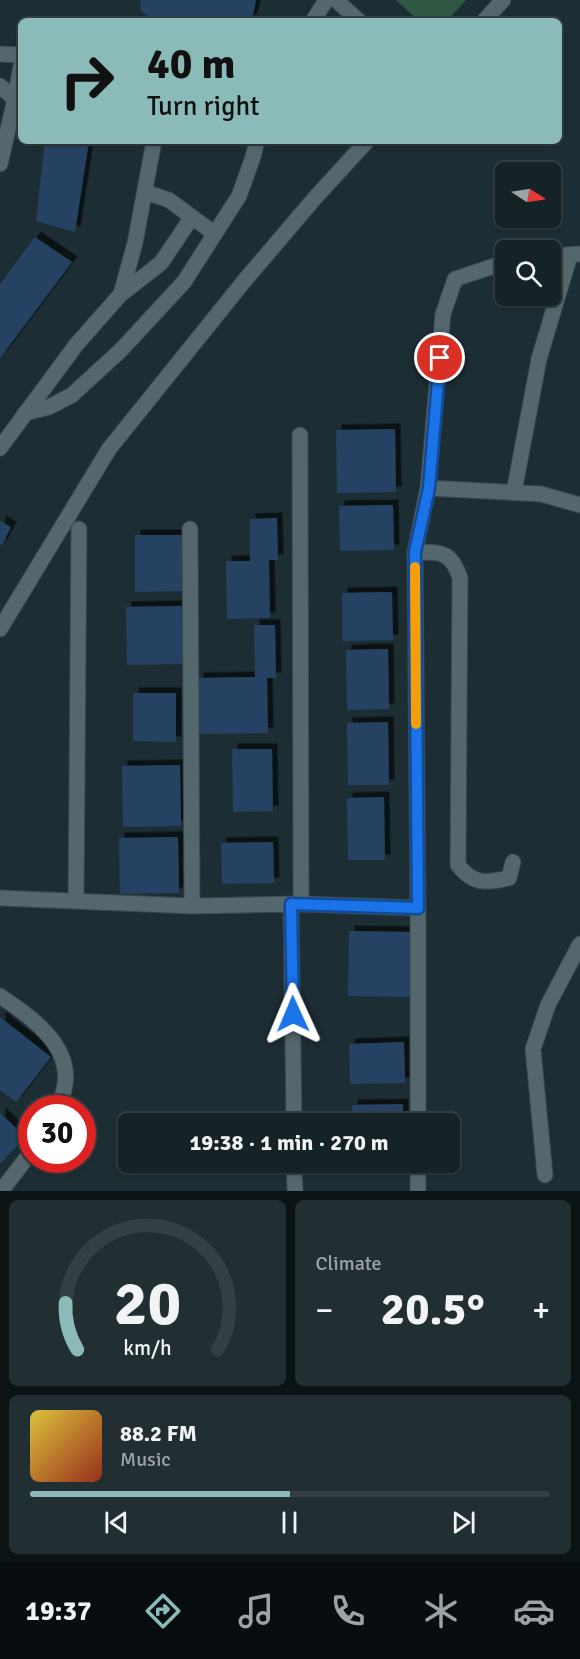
<!DOCTYPE html>
<html lang="en">
<head>
<meta charset="utf-8">
<style>
  :root { --surface:#152226; --page:#222f32; --text:#f1f3f6; --muted:#9da4a7; --line:#343f43; --accent:#8bbbb9 }
  body { margin:0; font-family:Signika,sans-serif; background:var(--page); color:var(--text); height:100vh; display:flex; flex-direction:column; font-size:22px; white-space:nowrap }
  * { box-sizing:border-box; margin:0 }
  p { font-size:20px; color:var(--muted) }
  .icon { flex:none; width:33px; height:33px; fill:none; stroke:currentColor; stroke-width:2; stroke-linecap:round; stroke-linejoin:round }
  .map { position:relative; height:1191px; overflow:hidden }
  .side { display:flex; flex-direction:column; gap:9px; padding:9px; background:#0c1315; flex:1 }
  .side>* { flex:none }
  .top-card { position:absolute; left:18px; top:18px; width:544px; height:126px; border-radius:9px; box-shadow:0 2px 4px #0004,0 0 0 2px var(--line); background:#8bbbb9; color:#111; overflow:hidden }
  .needle { width:39px; rotate:102deg }
  .tools { position:absolute; left:495px; top:162px; display:grid; gap:12px }
  .tools a { display:grid; place-items:center; width:66px; height:66px; border-radius:9px; background:var(--surface); box-shadow:0 2px 4px #0004,0 0 0 2px var(--line); font-size:30px }
  .speed { position:absolute; left:18px; top:1095px; display:flex; gap:12px; font-size:30px; font-weight:700; text-align:center }
  .speed>* { display:grid; place-content:center; width:78px; height:78px; border-radius:50%; background:var(--surface); box-shadow:0 2px 4px #0004,0 0 0 2px var(--line); line-height:1 }
  .speed .limit { border:9px solid #d22; background:#fff; color:#111 }
  .pin { position:absolute; display:grid; place-items:center; width:51px; height:51px; color:#fff; margin:-26px; border:3px solid #fff; border-radius:50%; box-shadow:0 2px 6px #0007 }
  .me { position:absolute; width:66px; margin:-33px; rotate:359deg; stroke-linejoin:round; filter:drop-shadow(0 0 4px #0008) }
  .turn { display:flex; align-items:center; gap:21px; height:126px; padding:0 30px; font-size:27px }
  .turn .icon { width:78px; height:78px; stroke-width:2.5 }
  .turn b { display:block; font-size:42px; line-height:51px }
  .big { font-size:45px; font-weight:800; line-height:1.1 }
  .side .widget { flex:1; display:flex; flex-direction:column; justify-content:center; gap:9px; min-width:0; padding:0 21px; border-radius:9px; background:var(--page) }
  .side .dial { align-items:center; gap:0 }
  .dial svg { height:156px; overflow:visible; fill:none; stroke:var(--line); stroke-width:7; stroke-linecap:round; text-anchor:middle }
  .dial text { fill:var(--text); stroke:none }
  .song { display:flex; align-items:center; gap:18px }
  .cover { width:72px; height:72px; border-radius:9px; background:linear-gradient(135deg,hsl(50 70% 55%),hsl(10 70% 35%)) }
  .played { height:6px; border-radius:3px; background:linear-gradient(90deg,var(--accent) 50%,var(--line) 50%) }
  .keys { display:flex; justify-content:space-around; direction:ltr }
  .heat { display:flex; justify-content:space-between; align-items:center; font-size:33px; direction:ltr }
  .side .tiles { flex:1; display:grid; gap:9px; grid-template-columns:1fr 1fr }
  .widget:last-child { grid-column:span 2 }
  .trip { position:absolute; left:118px; top:1113px; width:342px; height:60px; border-radius:9px; background:var(--surface); box-shadow:0 2px 4px #0004,0 0 0 2px var(--line); font-weight:800; line-height:60px; text-align:center }
  .tab-bar { display:flex; height:96px; justify-content:space-around; align-items:center; background:#080e0f; color:var(--muted) }
  .tab-bar .icon { width:42px; height:42px }
  .tab-bar .on { color:var(--accent) }
  .tab-bar b { font-size:27px; color:var(--text) }
  .map>svg:first-child { display:block }
  .green { fill:#2e5842 }
  .building { fill:#254362; filter:url(#shadow) }
  .lines { fill:none; stroke-linecap:round; stroke-linejoin:round }
  .minor-casing { stroke:#39484d; stroke-width:17 }
  .minor { stroke:#54676d; stroke-width:15 }
  .route-casing { stroke:#114b97; stroke-width:15 }
  .route { stroke:#1a73e8; stroke-width:10 }
  .slow { stroke:#f59e0b; stroke-width:10 }
</style>
</head>
<body>
<div class="map">
<svg width="580" height="1191" viewBox="0 0 580 1191">
  <defs>
    <filter id="shadow"><feDropShadow dx="5.5" dy="-5.5" stdDeviation="0" flood-color="#0009"/></filter>
  </defs>
  <rect width="100%" height="100%" fill="#1c2d33"/>
  <path class="green" d="M396 0H466L447 21H419Z"/>
  <path class="building" d="M140 0H255L256 1 252 19 247 21 176 19 154 21 141 11Z
    M45 141H89L75 232 36 221Z
    M35 237 72 262 0 358V284Z
    M395 429 396 492 337 493 336 430Z
    M393 505 394 550 340 551 339 506Z
    M277 518 278 560H269L270 618 227 619 226 561H250V519Z
    M0 521 11 527 2 545 0 544Z
    M135 535H185V591L135 592Z
    M392 592 393 640 342 641V593Z
    M182 606 183 664 127 665 126 607Z
    M254 625H275L276 678H267L268 733 199 734 198 678 255 677Z
    M388 649 389 709 347 710 346 650Z
    M133 693H176V742L133 741Z
    M388 722 389 785H348L347 723Z
    M232 749H272L273 811 233 812Z
    M180 765 181 826 123 827 122 766Z
    M384 797 385 860H348L347 798Z
    M178 837 179 893 120 894 119 838Z
    M273 842 274 883 222 884 221 843Z
    M349 931 412 932 411 997 348 996Z
    M0 1017 51 1057 16 1102 0 1090Z
    M404 1042 405 1083 350 1084 349 1044Z
    M403 1104V1124H352V1105Z
    M0 1113 26 1137 0 1164Z"/>
  <g class="lines">
    <g class="minor-casing">
      <path id="minor" d="M336 0 359 21
        M313 21 326 0
        M484 21 503 0
        M0 54 21 55
        M0 86 15 99 21 100
        M0 164 15 99 21 66
        M145 192 169 200 215 234
        M550 256 580 254
        M121 294 135 243 154 141
        M25 413 49 407 72 395 121 350 184 282 239 196 253 157 257 141
        M300 435 301 904
        M0 448 76 345 121 294 161 263 192 217
        M428 488 541 494 580 505
        M514 492 539 359 570 255
        M190 529 192 906
        M415 552C441 552 451 551 460 578L458 865C473 885 486 883 509 878L513 862
        M0 629 109 449 245 280 314 199 367 141
        M0 898 192 906 301 904 418 908 415 552 428 488 443 314 455 279 506 262
        M76 900 79 529
        M291 904 294 1124
        M418 908V1124
        M0 996C40 1023 85 1056 57 1108
        M294 1162 295 1191
        M418 1162V1191
        M545 1175 533 1049 548 1005 580 944
        M1 1191 32 1151"/>
    </g>
    <use href="#minor" class="minor"/>
  </g>
  <g class="lines">
    <g class="route-casing">
      <path id="route" d="M293 1014 291 904 418 908 415 552 429 488 440 358"/>
    </g>
    <use href="#route" class="route"/>
    <path class="slow" d="M415 567 416 724"/>
  </g>
</svg>
<div class="tools">
<a><svg class="needle" viewBox="-14 -14 28 28"><path d="M0-13l5 13h-10z" fill="#e53935"/><path d="M0 13l5-13h-10z" fill="#9da4a7"/></svg></a>
<a><svg class="icon" aria-label="search" viewBox="0 0 24 24"><circle cx="10" cy="10" r="6"/><path d="M15 15l6 6"/></svg></a>
</div>
<div class="speed"><div class="limit">30</div></div>
<div class="pin" style="left:440px;top:358px;background:#d93025"><svg class="icon" aria-label="arrive" viewBox="0 0 24 24"><path d="M6 21V4h12l-3 4 3 4H6"/></svg></div>
<svg class="me" style="left:293px;top:1014px" viewBox="-20 -20 40 40"><path d="M0-17L14 15 0 8-14 15z" fill="#1a73e8" stroke="#fff" stroke-width="4"/></svg>
<div class="trip">19:38 · 1 min · 270 m</div>
<div class="top-card">
<div class="turn"><svg class="icon" aria-label="right" viewBox="0 0 24 24"><path d="M7 20v-9h11M14 6l5 5-5 5"/></svg><div><b>40 m</b>Turn right</div></div>
</div>
</div>
<section class="side">
<div class="tiles">
<div class="widget dial"><svg viewBox="0 0 100 80">
<path d="M14 69A42 42 0 1 1 86 69"/>
<path d="M14 69A42 42 0 0 1 8 45" stroke="#8bbbb9"/>
<text x="50" y="56" font-size="32" font-weight="700">20</text>
<text x="50" y="72" font-size="11">km/h</text>
</svg></div>
<div class="widget"><p>Climate</p>
<div class="heat"><a>−</a><b class="big">20.5°</b><a>+</a></div>
</div>
<div class="widget">
<div class="song"><i class="cover"></i><div><b>88.2 FM</b><p>Music</p></div></div>
<div class="played"></div>
<div class="keys"><svg class="icon" aria-label="previous" viewBox="0 0 24 24"><path d="M18 5L8 12l10 7zM5 5v14"/></svg><svg class="icon" aria-label="pause" viewBox="0 0 24 24"><path d="M8 5v14M16 5v14"/></svg><svg class="icon" aria-label="next" viewBox="0 0 24 24"><path d="M6 5l10 7-10 7zM19 5v14"/></svg></div>
</div>
</div>
</section>
<nav class="tab-bar">
<b>19:37</b>
<svg class="icon on" aria-label="directions" viewBox="0 0 24 24"><path d="M12 3l9 9-9 9-9-9zM9 14v-3h6M13 9l2 2-2 2"/></svg>
<svg class="icon" aria-label="music" viewBox="0 0 24 24"><path d="M9 18V5l10-2v13"/><circle cx="6" cy="18" r="3"/><circle cx="16" cy="16" r="3"/></svg>
<svg class="icon" aria-label="phone" viewBox="0 0 24 24"><path d="M5 4h4l2 5-3 2q2 4 5 5l2-3 5 2v4C11 20 4 13 5 4z"/></svg>
<svg class="icon" aria-label="climate" viewBox="0 0 24 24"><path d="M12 3v18M4 7l16 10M4 17L20 7"/></svg>
<svg class="icon" aria-label="car" viewBox="0 0 24 24"><path d="M5 17H2v-5l4-1 3-4h7l3 4 3 1v5h-3M9 17h6M6 11h13"/><circle cx="7" cy="17" r="2"/><circle cx="17" cy="17" r="2"/></svg>
</nav>
</body>
</html>
